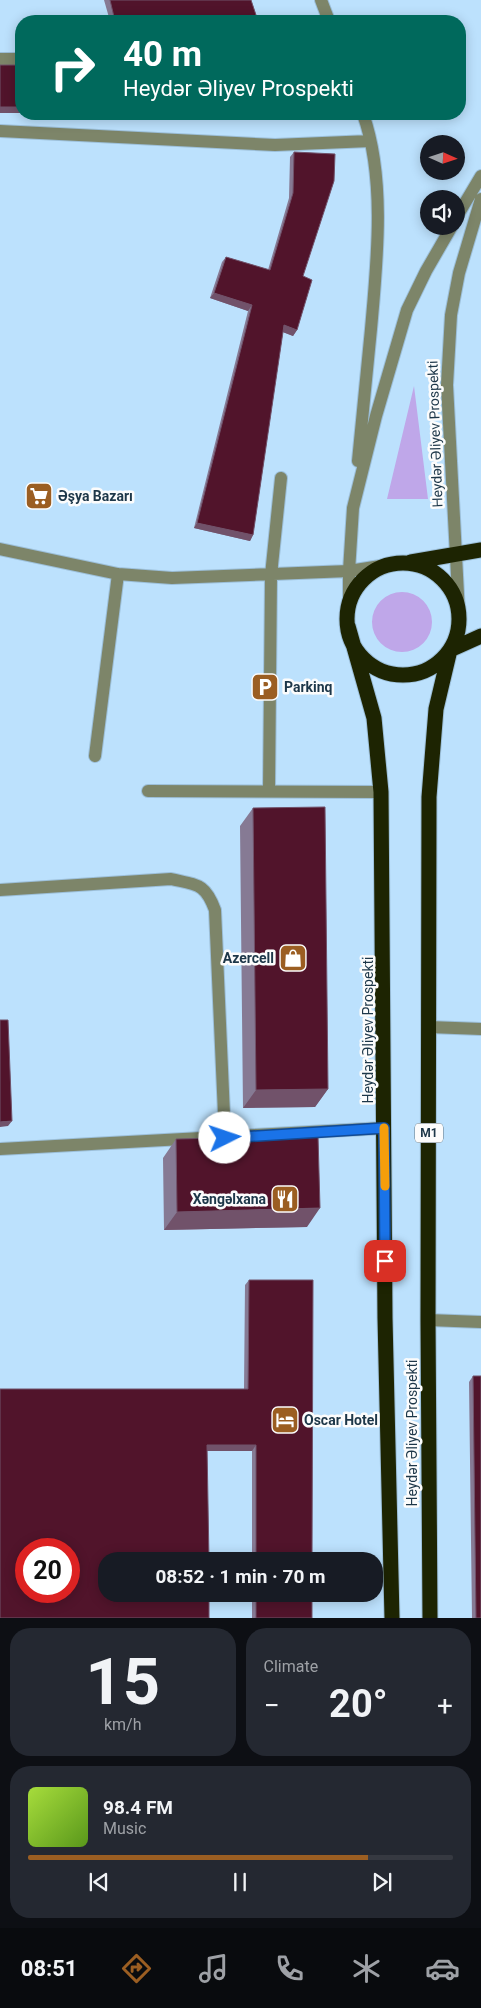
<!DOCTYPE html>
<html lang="en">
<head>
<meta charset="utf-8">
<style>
  :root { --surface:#171b24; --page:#242831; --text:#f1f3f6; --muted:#9ea1a6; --line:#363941; --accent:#9b5e22 }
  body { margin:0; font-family:Roboto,sans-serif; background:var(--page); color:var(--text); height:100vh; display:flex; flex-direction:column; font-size:19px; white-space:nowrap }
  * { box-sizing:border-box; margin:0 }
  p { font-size:16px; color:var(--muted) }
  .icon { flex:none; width:28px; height:28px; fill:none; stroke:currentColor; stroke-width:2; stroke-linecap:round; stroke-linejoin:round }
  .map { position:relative; height:1618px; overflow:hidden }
  .drawer { display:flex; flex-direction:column; gap:10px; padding:10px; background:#0d0f14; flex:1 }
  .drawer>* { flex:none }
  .banner { position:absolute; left:15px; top:15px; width:451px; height:105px; border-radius:20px; box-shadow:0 2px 12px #0003; background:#00695c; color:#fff; overflow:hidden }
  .needle { width:32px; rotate:93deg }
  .buttons { position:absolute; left:420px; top:135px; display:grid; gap:10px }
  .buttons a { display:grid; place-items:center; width:45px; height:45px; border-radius:50%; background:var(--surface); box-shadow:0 2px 12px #0003; font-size:25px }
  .speed { position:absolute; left:15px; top:1538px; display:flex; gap:10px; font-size:25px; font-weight:700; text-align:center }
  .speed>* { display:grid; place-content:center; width:65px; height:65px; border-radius:50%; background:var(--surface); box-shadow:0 2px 12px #0003; line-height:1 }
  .speed .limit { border:8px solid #d22; background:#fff; color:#111 }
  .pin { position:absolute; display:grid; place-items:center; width:42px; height:42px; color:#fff; margin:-21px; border-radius:10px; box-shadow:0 2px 8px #0006 }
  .me { position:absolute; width:55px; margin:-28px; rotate:86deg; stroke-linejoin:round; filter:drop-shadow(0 0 4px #0008) }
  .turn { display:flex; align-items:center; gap:18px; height:105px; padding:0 25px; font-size:22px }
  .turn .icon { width:65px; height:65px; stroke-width:2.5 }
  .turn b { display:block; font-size:35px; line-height:42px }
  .big { font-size:38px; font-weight:700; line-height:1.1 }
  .drawer .card { flex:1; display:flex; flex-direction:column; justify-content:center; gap:8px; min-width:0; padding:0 18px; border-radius:20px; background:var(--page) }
  .drawer .dial { align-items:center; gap:0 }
  .dial b { font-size:65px; line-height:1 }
  .song { display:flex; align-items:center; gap:15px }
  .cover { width:60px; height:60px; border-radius:8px; background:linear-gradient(135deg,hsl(80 70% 55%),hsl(90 70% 35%)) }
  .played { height:5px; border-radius:2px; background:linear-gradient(90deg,var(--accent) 80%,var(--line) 80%) }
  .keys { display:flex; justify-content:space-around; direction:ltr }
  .heat { display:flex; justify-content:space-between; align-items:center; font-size:28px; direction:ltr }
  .drawer .tiles { flex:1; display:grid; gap:10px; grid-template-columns:1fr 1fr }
  .card:last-child { grid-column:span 2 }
  .trip { position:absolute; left:98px; top:1552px; width:285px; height:50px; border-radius:20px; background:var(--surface); box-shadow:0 2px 12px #0003; font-weight:700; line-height:50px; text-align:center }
  .tabs { display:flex; height:80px; justify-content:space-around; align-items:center; background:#090b0e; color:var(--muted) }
  .tabs .icon { width:35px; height:35px }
  .tabs .active { color:var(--accent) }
  .tabs b { font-size:22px; color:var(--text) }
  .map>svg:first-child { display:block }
  .green { fill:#bfa7e9 }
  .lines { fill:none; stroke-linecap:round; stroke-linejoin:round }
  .minor-casing { stroke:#9cbfd9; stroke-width:14 }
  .highway-casing { stroke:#9cbfd9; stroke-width:17 }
  .minor { stroke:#7d8569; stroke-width:12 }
  .highway { stroke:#1d2402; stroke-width:15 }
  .wall { fill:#867a94 }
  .shaded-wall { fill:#71526a }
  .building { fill:#51142b; stroke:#71526a; fill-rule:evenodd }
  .route-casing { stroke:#114b97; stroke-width:12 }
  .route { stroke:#1a73e8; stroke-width:9 }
  .slow { stroke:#f59e0b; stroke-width:9 }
  .labels { text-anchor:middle; stroke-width:5; stroke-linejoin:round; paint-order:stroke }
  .shield { fill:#fcfcfc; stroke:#60727f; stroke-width:1 }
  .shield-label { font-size:12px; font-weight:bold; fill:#1d3749 }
  .street-label { font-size:14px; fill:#1d3749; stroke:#fcfcfc }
  .poi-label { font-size:14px; font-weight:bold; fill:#1d3749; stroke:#fcfcfc; text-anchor:start }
</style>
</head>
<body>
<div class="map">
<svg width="481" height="1618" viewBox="0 0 481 1618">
  <rect width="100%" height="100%" fill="#bce1fd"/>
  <path class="green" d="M414 386 428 499H387Z
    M372 622a30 30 0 1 1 60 0a30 30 0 1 1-60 0Z"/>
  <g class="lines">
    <g class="minor-casing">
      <path id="minor" d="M321 0 329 21
        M0 59H21
        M0 131 275 145 370 141
        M456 218 481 176
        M358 461C362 417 367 373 371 329 377 262 386 178 363 114
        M0 549 118 574 172 578 349 571 387 565
        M349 607V571L353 508 376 416 407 310 426 271 452 226
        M459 613 447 385 451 315 459 273 481 199
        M95 756 118 574
        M148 791 381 792
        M269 791 271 575 281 478
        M0 890 171 879C197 885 205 883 215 910L225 1137
        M429 1027 481 1029
        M0 1149 384 1128
        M428 1320 481 1322"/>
    </g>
    <g class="highway-casing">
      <path id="highway" d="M411 562 481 550
        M347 619a56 56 0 1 1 112 0a56 56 0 1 1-112 0Z
        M348 626 374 718 381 792 385 1318 392 1618
        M430 1618 428 1320 429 797 436 709 450 650 481 636"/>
    </g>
    <use href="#minor" class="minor"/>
    <use href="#highway" class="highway"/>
  </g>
  <path class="wall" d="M104 0H251L258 21H110Z
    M294 152 303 276 297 330 293 336 283 332 253 535 250 541 194 528 248 311 210 298 222 262 226 257 268 270 289 198 290 157Z
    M253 808 328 1089 315 1107 243 1108 240 826Z
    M176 1139 307 1227 164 1230 163 1158Z
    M249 1280 312 1561H252V1451H207L0 1618 244 1389 245 1285Z
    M473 1376 481 1618H472L469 1382Z
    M252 1594H312V1618H252Z"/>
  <path class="shaded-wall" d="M0 107H21V113H0Z
    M52 114H287L283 119Z
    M214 293 252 305 248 311 210 298Z
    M284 325 297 330 293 336 280 331Z
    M197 523 253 535 250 541 194 528Z
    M328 1089 315 1107 243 1108 256 1090Z
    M12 1121 8 1126 0 1127V1122Z
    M320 1208 307 1227 164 1230 177 1212Z
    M207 1445H256L252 1451H203Z"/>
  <path class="building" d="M110 0H251L258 21H115Z
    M0 65H21V107H0Z
    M294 152 335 154 334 181 303 276 312 280 297 330 284 325 253 535 197 523 252 305 214 293 226 257 270 270 293 193Z
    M325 807 328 1089 256 1090 253 808Z
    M0 1020H8L12 1121 0 1122Z
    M318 1136 320 1208 177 1212 176 1139Z
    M249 1280H313L312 1561H256V1445H207L209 1561H106V1594H209V1618H0V1389H248ZM26 1549H69V1591H26Z
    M473 1376H481V1618H476Z
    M256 1594H312V1618H256Z"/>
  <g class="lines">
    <g class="route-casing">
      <path id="route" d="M225 1138 384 1128 385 1261"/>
    </g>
    <use href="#route" class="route"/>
    <path class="slow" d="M384 1128 385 1186"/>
  </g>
  <defs>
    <g id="supermarket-square" transform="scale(1.4375)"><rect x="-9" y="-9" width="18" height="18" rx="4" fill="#9b5e22" stroke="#fcfcfc"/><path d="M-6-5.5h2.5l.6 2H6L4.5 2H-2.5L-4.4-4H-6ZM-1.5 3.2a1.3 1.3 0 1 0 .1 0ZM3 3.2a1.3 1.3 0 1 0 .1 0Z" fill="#fff"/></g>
    <g id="parking-square" transform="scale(1.4375)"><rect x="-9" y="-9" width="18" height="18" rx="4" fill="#9b5e22" stroke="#fcfcfc"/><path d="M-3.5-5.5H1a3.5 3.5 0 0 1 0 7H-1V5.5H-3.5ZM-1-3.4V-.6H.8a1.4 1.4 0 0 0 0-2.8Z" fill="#fff"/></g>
    <g id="shop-square" transform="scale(1.4375)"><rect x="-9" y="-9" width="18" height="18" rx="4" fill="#9b5e22" stroke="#fcfcfc"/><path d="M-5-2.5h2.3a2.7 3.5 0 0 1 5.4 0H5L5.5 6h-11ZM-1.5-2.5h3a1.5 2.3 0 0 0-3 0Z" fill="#fff"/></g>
    <g id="restaurant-square" transform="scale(1.4375)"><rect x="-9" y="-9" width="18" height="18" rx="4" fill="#9b5e22" stroke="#fcfcfc"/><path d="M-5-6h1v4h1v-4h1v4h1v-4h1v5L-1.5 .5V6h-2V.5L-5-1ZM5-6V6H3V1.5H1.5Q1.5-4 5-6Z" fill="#fff"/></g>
    <g id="hotel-square" transform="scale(1.4375)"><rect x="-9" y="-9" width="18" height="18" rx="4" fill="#9b5e22" stroke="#fcfcfc"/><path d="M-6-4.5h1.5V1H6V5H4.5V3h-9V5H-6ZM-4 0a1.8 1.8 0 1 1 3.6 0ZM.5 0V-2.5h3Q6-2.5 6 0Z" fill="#fff"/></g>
  </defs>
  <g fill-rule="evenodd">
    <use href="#supermarket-square" x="39" y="496"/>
    <use href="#parking-square" x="265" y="687"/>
    <use href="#shop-square" x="293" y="958"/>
    <use href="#restaurant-square" x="285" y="1199"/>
    <use href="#hotel-square" x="285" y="1420"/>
  </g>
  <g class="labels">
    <rect class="shield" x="415" y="1123.5" width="28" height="19" rx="4"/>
    <g class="shield-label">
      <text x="429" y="1137">M1</text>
    </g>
    <g class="street-label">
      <text transform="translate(435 434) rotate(-92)" y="5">Heydər Əliyev Prospekti</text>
      <text transform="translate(368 1030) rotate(-90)" y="5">Heydər Əliyev Prospekti</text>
      <text transform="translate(412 1433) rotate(-90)" y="5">Heydər Əliyev Prospekti</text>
    </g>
    <g class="poi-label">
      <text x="58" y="501">Əşya Bazarı</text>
      <text x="284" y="692">Parkinq</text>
      <text x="274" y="963" text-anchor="end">Azercell</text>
      <text x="266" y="1204" text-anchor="end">Xəngəlxana</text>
      <text x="304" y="1425">Oscar Hotel</text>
    </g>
  </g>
</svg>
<div class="buttons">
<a><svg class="needle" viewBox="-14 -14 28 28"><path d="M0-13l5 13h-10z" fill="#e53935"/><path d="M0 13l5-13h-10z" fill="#9ea1a6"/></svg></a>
<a><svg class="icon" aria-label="sound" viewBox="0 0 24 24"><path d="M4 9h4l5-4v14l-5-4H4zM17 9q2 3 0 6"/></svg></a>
</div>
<div class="speed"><div class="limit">20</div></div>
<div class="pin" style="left:385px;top:1261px;background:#d93025"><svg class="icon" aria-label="arrive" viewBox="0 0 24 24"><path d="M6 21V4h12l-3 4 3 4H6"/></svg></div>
<svg class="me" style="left:225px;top:1138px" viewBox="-20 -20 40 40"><circle r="19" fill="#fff"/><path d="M0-13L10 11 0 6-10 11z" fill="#1a73e8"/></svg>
<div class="trip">08:52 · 1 min · 70 m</div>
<div class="banner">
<div class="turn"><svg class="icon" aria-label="right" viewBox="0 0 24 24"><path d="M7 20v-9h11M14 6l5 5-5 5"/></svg><div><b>40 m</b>Heydər Əliyev Prospekti</div></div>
</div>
</div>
<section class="drawer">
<div class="tiles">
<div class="card dial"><b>15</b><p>km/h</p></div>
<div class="card"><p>Climate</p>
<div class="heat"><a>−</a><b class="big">20°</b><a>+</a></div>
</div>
<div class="card">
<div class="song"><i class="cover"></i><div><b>98.4 FM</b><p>Music</p></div></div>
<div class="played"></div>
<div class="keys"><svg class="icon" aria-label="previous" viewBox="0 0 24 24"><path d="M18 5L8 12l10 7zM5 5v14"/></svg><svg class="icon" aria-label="pause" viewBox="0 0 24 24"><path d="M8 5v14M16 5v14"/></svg><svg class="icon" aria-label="next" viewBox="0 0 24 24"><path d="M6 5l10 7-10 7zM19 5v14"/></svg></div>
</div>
</div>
</section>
<nav class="tabs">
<b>08:51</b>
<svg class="icon active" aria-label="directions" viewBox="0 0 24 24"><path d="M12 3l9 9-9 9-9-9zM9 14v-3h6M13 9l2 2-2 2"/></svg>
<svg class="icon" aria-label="music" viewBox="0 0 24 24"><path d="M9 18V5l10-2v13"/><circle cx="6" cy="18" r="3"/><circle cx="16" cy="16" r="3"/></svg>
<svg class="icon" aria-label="phone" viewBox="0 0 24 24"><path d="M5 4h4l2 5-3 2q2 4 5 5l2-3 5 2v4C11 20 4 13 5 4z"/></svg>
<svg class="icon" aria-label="climate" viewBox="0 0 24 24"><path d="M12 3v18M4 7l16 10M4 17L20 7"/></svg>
<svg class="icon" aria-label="car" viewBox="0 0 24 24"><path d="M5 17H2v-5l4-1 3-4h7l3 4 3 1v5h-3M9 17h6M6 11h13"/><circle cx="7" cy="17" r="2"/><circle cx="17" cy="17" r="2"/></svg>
</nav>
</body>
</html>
